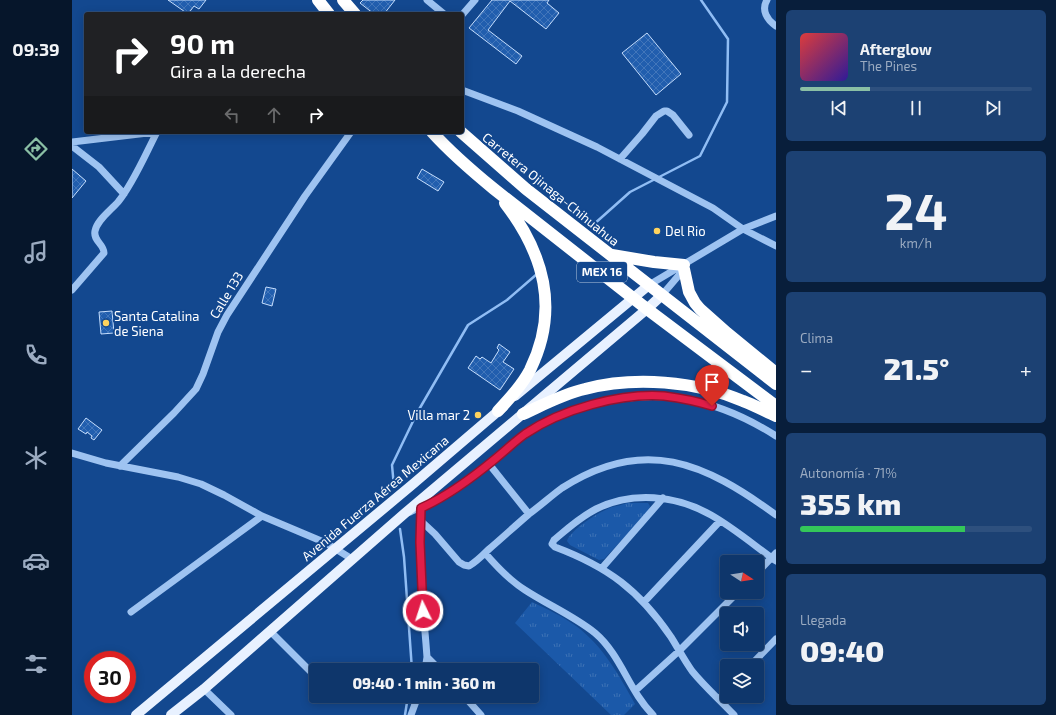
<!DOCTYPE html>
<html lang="es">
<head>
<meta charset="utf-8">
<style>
  :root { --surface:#0e366b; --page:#1c4173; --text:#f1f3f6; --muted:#9babc1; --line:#2e507e; --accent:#8abfa5 }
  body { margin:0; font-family:"Exo 2",sans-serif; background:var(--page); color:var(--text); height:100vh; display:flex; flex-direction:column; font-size:15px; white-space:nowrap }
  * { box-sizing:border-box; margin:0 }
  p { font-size:13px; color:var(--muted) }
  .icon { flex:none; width:22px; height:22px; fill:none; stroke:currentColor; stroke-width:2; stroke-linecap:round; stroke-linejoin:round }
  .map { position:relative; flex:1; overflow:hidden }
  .drawer { display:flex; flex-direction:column; gap:10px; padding:10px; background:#081e3b; width:280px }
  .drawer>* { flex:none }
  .top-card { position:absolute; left:12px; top:12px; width:380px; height:122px; border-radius:4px; box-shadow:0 2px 10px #0003,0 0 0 1px var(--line); background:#202124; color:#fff; overflow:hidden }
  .needle { width:26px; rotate:102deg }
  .controls { position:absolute; left:648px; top:555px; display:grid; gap:8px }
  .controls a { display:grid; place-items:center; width:44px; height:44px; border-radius:4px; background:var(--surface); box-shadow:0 2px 10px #0003,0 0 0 1px var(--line); font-size:20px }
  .speed { position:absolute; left:12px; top:651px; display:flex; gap:8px; font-size:20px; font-weight:700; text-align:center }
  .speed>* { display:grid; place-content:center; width:52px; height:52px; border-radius:50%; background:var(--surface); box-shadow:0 2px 10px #0003,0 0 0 1px var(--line); line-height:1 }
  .speed .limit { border:6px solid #d22; background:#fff; color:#111 }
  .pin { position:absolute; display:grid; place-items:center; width:34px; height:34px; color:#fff; margin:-41px -17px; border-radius:50% 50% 50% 0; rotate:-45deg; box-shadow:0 0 4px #0007 }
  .pin .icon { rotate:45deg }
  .me { position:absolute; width:44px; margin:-22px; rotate:356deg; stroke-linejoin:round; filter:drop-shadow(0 0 3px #0008) }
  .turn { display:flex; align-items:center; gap:14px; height:84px; padding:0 20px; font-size:18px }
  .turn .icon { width:52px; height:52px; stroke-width:2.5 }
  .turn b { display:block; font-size:28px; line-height:34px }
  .lanes { display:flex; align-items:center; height:38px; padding:0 20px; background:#0003; justify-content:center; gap:20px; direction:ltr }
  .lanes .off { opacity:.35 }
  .big { font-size:30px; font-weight:800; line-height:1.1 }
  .drawer .card { flex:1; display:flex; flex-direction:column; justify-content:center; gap:6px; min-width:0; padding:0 14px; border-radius:6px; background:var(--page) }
  .drawer .dial { align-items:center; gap:0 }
  .dial b { font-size:52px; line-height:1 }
  .song { display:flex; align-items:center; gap:12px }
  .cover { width:48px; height:48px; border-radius:6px; background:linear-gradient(135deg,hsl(0 70% 55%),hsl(250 70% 35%)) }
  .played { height:4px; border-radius:2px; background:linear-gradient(90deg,var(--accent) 30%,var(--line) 30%) }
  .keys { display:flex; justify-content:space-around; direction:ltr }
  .heat { display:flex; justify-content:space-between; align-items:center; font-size:22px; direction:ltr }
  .charge { height:6px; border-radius:3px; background:linear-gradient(90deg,#34c759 71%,var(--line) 0) }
  .trip { position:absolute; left:237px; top:663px; width:230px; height:40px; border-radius:4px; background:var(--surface); box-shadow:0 2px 10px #0003,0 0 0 1px var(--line); font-weight:800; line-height:40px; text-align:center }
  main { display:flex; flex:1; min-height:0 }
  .menu { display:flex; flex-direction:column; width:72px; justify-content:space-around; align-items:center; background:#06162b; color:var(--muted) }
  .menu .icon { width:28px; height:28px }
  .menu .on { color:var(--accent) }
  .menu b { font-size:18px; color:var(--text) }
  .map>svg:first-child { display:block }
  .grass { fill:url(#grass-tufts) }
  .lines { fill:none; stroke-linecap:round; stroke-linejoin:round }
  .stream { stroke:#90bdf4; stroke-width:2.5 }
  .building { fill:url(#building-cross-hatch); stroke:#c5ddfc }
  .minor { stroke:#9ec3f1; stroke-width:7 }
  .major { stroke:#e8f1ff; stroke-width:10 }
  .highway { stroke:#fff; stroke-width:12 }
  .route-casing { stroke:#92132f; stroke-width:10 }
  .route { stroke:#e11d48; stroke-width:7 }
  .poi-dot { fill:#ffd35e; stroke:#13488f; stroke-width:1.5 }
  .labels { text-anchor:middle; stroke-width:4; stroke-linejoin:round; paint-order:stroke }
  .shield { fill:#13488f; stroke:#b8c8dd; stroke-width:1 }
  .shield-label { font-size:12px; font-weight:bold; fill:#fff }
  .street-label { font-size:13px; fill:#fff; stroke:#13488f }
  .poi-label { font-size:13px; fill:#fff; stroke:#13488f; text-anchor:start }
</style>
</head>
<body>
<main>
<nav class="menu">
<b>09:39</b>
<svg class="icon on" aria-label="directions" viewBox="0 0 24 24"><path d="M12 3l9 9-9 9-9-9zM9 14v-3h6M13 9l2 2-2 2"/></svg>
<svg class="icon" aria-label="music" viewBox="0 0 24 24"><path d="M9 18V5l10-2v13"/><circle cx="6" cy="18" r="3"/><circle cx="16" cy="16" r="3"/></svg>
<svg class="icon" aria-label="phone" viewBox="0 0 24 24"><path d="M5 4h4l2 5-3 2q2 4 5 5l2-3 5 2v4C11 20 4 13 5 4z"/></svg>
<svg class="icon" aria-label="climate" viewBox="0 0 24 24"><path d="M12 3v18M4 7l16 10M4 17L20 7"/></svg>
<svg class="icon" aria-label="car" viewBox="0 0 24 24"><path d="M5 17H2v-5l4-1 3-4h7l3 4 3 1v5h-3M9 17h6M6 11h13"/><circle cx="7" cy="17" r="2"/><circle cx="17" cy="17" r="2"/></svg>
<svg class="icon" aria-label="filters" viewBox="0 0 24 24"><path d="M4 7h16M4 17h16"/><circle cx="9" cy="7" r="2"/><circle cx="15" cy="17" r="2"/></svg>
</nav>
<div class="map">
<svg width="704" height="715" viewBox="0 0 704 715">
  <defs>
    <pattern id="grass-tufts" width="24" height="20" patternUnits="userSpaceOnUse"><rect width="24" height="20" fill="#1b59a9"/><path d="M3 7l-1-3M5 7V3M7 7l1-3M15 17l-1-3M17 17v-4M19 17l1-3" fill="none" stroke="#3d72b6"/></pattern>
    <pattern id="building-cross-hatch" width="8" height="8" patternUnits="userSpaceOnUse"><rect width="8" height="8" fill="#215eae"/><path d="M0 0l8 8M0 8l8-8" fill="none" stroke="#4276ba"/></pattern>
  </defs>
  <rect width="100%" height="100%" fill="#13488f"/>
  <path class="grass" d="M555 503H576L578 506 577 511 532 559 527 560 498 545 495 541C499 529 527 512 540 507 545 506 550 505 555 503Z
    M460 602C475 609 490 616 504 626 531 646 547 675 563 704L552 715H539L443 623Z"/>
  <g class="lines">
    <path class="stream" d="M521 225 558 192 628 156 655 102 656 39 629 0
      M322 487 320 465 345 413 396 325 435 300 465 274
      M328 529 332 557 340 670
      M333 715 336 696"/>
  </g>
  <path class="building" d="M96 0H134L127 9 122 6 116 14Z
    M291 0H323L312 14H302L288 3Z
    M420 0H477L475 3 487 13 474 29 438 1 416 30 450 56 444 64 397 28Z
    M575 33 609 74 584 95 550 53Z
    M0 169 14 181 0 198Z
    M350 169 372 182 366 191 345 178Z
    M194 287 204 289 200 306 190 303Z
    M40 311 42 333 29 334 27 312Z
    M427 344 438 352 431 362 442 369 428 390 396 368 404 356 408 359 410 357 419 363 427 350 425 348Z
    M14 418 30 430 22 440 19 438 20 436 15 432 14 434 6 429Z"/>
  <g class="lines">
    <path class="minor" d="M355 0 372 14
      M695 0C689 10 695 20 704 26
      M390 15 403 0
      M390 90 446 111 525 147 641 208 671 229 704 246
      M0 142 84 132
      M0 146 27 167 52 194
      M548 159 570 134 584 116 592 111H595L601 115 617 135
      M577 285 671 229 704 216
      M0 290 32 253C32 244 21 241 23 231 25 220 39 210 46 202 61 184 74 153 85 132
      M590 295 613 268
      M0 453 34 463 106 477 129 484 152 495 190 516 254 543 280 559
      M417 464 457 514
      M48 466 102 413 124 389 131 374 146 332 155 315 233 196 279 132
      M349 507V585L354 644 355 657 368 670
      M338 512C347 508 357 505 366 500 398 483 423 455 453 435 471 422 493 413 513 407 583 386 643 397 704 436
      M349 521 363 534 387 562 392 565 397 566C404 562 410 556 416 550 430 538 443 526 457 514 468 506 479 496 490 488 572 435 633 463 704 515
      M413 553C425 567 437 580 453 590 476 605 502 616 523 633 549 655 557 691 581 715
      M530 568 591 498
      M685 573 704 553
      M572 602 648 521
      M59 612 190 516
      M198 631 244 677
      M678 666 704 639
      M353 670 355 657
      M132 689 159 715
      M563 691 607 651 666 592
      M392 696 409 715
      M647 699 655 690
      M339 715 346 696
      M662 715C648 700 633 687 620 671 612 660 606 648 599 637 567 590 536 567 483 547L480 544 482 540C495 529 508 517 524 509 560 491 604 495 639 515 662 528 683 546 704 561"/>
    <path class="major" d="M443 396 577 285
      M64 715 341 484 431 407
      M99 715 132 689 332 514 575 309 590 295"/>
    <path class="highway" d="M246 0 257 14
      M271 0 283 14
      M360 132C379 153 400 171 422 189L575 309 704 406
      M389 132 454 189 704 384
      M540 255 582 262 612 265
      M612 269 617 292 623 303 628 309 655 333 704 373
      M426 411C438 398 450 385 458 370 488 309 472 254 433 203
      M451 414C471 405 491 394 513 389 562 376 624 381 671 401 682 405 693 411 704 416"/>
  </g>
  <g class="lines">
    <g class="route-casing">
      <path id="route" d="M351 611 348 542 349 508C376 496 400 478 423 459 433 451 442 442 453 434 490 409 548 393 592 396 608 398 624 401 640 406"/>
    </g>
    <use href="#route" class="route"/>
  </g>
  <g class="poi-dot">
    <circle cx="585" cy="231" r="4"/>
    <circle cx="34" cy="323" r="4"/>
    <circle cx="406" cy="415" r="4"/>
  </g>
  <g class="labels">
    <rect class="shield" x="505" y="262" width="50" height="20" rx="3"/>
    <g class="shield-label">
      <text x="530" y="276">MEX 16</text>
    </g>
    <g class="street-label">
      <text transform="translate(479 189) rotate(39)" y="5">Carretera Ojinaga-Chihuahua</text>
      <text transform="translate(154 295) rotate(-59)" y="5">Calle 133</text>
      <text transform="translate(303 498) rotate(-40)" y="5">Avenida Fuerza Aérea Mexicana</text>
    </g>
    <g class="poi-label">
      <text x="593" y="236">Del Rio</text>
      <text x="42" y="321">Santa Catalina<tspan x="42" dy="15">de Siena</tspan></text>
      <text x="398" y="420" text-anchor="end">Villa mar 2</text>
    </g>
  </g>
</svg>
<div class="controls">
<a><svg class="needle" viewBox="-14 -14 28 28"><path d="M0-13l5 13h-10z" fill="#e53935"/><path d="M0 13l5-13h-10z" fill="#9babc1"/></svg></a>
<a><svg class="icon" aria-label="sound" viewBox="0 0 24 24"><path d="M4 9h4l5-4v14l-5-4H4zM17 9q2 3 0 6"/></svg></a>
<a><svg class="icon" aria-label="layers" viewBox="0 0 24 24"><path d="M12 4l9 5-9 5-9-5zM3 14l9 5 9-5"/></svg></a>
</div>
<div class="speed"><div class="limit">30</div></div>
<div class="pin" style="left:640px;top:406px;background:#d93025"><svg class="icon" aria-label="arrive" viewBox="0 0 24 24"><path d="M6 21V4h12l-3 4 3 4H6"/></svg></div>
<svg class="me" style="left:351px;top:611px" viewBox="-20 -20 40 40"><circle r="17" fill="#e11d48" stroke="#fff" stroke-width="3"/><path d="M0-11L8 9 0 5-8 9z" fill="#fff"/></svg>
<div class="trip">09:40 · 1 min · 360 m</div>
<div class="top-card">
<div class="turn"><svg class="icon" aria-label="right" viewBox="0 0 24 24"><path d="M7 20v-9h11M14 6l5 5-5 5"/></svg><div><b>90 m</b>Gira a la derecha</div></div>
<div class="lanes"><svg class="icon off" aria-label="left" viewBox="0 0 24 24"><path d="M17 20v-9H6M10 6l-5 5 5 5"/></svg><svg class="icon off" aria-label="ahead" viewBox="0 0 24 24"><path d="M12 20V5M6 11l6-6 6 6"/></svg><svg class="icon" aria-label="right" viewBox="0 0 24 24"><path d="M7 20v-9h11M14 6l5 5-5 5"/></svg></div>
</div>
</div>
<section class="drawer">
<div class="card">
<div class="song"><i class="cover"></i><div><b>Afterglow</b><p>The Pines</p></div></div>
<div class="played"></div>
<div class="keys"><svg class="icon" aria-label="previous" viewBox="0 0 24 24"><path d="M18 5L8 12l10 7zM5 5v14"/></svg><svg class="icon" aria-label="pause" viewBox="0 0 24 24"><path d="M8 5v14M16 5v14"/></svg><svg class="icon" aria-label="next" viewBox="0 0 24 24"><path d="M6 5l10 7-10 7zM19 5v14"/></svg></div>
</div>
<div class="card dial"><b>24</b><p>km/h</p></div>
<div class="card"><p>Clima</p>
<div class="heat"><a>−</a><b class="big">21.5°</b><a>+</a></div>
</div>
<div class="card"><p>Autonomía · 71%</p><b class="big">355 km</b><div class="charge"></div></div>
<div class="card"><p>Llegada</p><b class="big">09:40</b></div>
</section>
</main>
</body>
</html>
